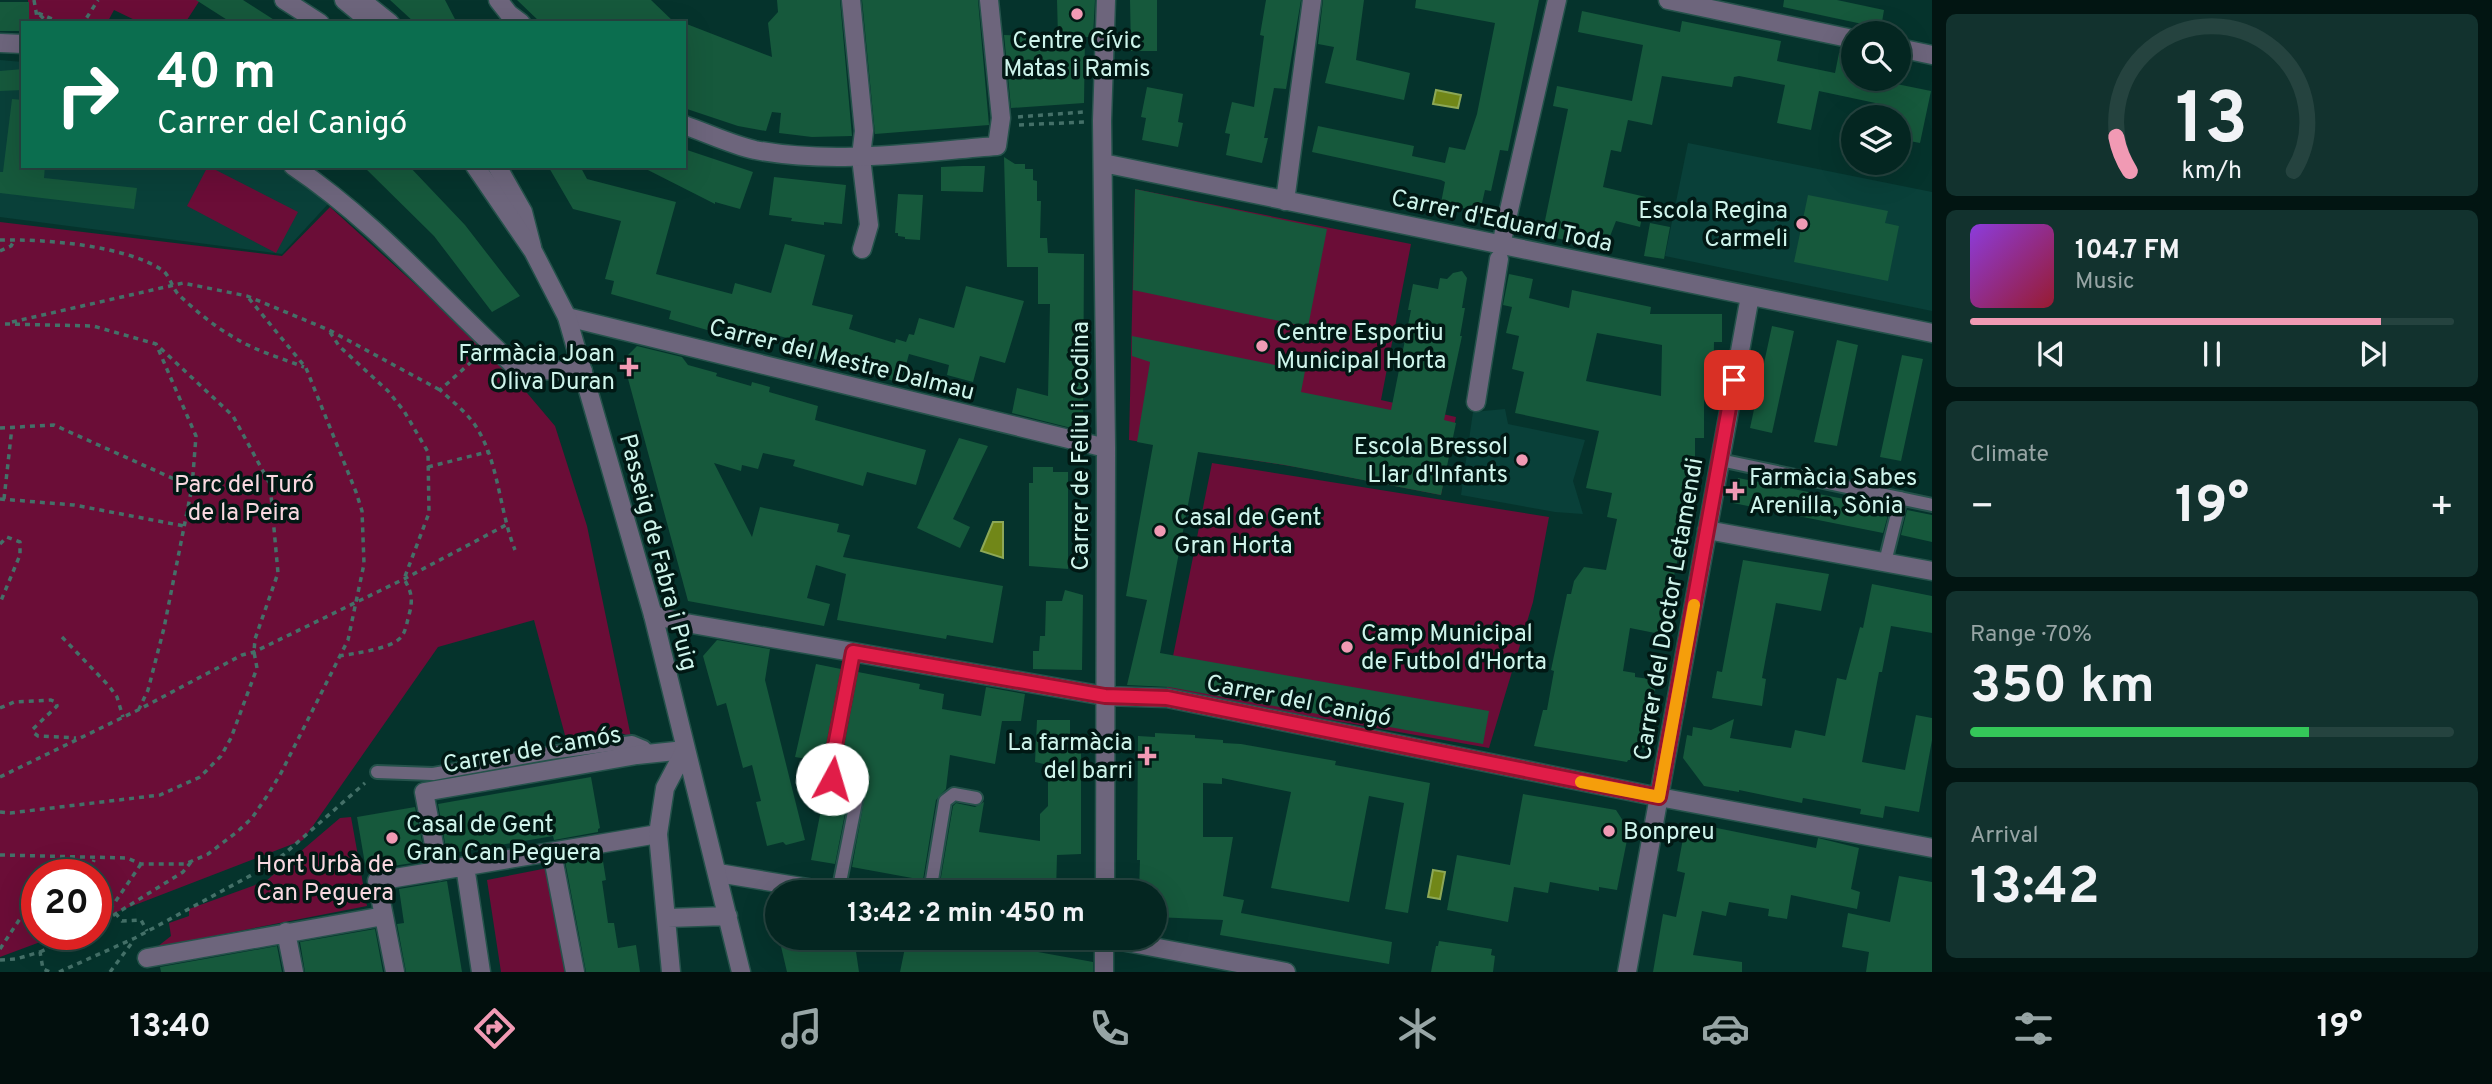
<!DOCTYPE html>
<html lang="en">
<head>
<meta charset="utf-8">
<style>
  :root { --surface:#042621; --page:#12322e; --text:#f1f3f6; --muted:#97a5a5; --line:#25433f; --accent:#f19ab4 }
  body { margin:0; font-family:Overpass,sans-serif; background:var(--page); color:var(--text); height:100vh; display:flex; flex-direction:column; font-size:26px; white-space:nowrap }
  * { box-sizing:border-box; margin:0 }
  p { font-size:23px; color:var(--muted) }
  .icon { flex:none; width:38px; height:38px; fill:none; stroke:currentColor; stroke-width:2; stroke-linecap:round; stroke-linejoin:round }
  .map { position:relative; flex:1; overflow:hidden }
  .drawer { display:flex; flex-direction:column; gap:14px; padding:14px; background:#021512; width:560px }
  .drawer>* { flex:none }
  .top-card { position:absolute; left:21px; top:21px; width:665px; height:147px; border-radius:0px; box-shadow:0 7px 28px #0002,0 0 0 2px var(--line); background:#0b6e4f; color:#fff; overflow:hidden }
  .tools { position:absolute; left:1841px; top:21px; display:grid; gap:14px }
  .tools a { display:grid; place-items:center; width:70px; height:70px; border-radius:50%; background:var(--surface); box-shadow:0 7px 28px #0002,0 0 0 2px var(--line); font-size:35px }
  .speed { position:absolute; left:21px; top:859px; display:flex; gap:14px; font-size:35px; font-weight:700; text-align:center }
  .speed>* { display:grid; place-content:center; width:91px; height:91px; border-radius:50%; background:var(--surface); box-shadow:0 7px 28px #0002,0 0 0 2px var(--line); line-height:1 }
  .speed .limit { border:10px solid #d22; background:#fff; color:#111 }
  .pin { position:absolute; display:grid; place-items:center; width:60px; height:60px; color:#fff; margin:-30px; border-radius:14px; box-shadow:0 4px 10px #0006 }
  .me { position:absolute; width:77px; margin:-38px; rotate:6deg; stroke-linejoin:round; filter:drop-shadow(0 0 5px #0008) }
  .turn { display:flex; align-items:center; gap:24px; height:147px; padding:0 21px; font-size:32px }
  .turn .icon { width:91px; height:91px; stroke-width:2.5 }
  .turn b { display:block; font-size:49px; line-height:60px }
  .big { font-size:52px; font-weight:700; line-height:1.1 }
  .drawer .tile { flex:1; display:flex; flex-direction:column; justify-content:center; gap:10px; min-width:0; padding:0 24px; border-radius:10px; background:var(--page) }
  .drawer .dial { align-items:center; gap:0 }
  .dial svg { height:182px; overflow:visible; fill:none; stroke:var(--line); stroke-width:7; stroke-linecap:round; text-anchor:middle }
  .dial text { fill:var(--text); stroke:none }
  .song { display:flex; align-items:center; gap:21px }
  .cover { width:84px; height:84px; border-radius:10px; background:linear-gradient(135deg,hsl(270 70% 55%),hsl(350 70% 35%)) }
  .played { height:7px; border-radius:4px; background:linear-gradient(90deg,var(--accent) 85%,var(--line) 85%) }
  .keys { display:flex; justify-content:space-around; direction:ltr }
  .heat { display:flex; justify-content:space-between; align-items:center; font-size:38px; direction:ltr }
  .charge { height:10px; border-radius:5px; background:linear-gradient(90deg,#34c759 70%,var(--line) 0) }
  .trip { position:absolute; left:765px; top:880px; width:402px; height:70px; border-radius:35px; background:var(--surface); box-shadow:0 7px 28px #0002,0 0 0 2px var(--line); font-weight:700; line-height:70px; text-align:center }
  .tab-bar { display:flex; height:112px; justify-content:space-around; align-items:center; background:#020f0d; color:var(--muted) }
  .tab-bar .icon { width:49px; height:49px }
  .tab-bar .on { color:var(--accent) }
  .tab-bar b { font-size:32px; color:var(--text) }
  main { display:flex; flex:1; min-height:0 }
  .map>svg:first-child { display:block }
  .built { fill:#094039 }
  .green { fill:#6b0d37 }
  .water { fill:#718718; stroke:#8da857; stroke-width:2 }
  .building { fill:#16593c; fill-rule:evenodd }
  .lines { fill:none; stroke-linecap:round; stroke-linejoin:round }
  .service-casing { stroke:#25524b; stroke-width:16 }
  .pedestrian-casing { stroke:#25524b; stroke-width:21 }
  .minor-casing { stroke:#25524b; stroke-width:21 }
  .tertiary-casing { stroke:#25524b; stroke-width:21 }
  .path { stroke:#447068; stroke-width:3.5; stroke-dasharray:5 5; stroke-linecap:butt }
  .service { stroke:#6d657c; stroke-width:12 }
  .pedestrian { stroke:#6d657c; stroke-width:18 }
  .minor { stroke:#6d657c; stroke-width:18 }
  .tertiary { stroke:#6d657c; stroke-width:18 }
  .route-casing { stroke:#92132f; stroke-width:18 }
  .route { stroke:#e11d48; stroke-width:12 }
  .slow { stroke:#f59e0b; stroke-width:12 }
  .poi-dot { fill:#f19ab4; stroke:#011814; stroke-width:2.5 }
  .labels { text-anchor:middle; stroke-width:7; stroke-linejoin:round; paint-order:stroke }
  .poi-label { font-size:24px; fill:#cef4eb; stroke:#011814; text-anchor:start }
  .street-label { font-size:24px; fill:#cef4eb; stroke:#011814 }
  .park-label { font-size:24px; fill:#f9d8e0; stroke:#011814 }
</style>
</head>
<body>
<main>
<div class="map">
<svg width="1932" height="972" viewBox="0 0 1932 972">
  <rect width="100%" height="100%" fill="#05332c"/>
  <path class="built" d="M0 60 23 62V166H276L294 176 328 204 282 254 0 217Z
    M1688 143 1932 192V311L1665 256Z
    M1505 409 1508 424 1585 440 1573 481 1583 514 1555 512 1461 495 1473 412Z"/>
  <path class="green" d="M28 0H200L185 23H141L114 10 107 23H29Z
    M208 166 298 212 276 253 187 206Z
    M1135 189 1411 244 1381 400 1456 417 1441 495 1302 468 1129 440Z
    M330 207 500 361 555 426 587 526 631 737 614 730 577 744 566 739 534 620 438 647 303 840 96 920V875H37V934L59 935 0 957V222L282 256Z
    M1212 463 1549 517 1533 602 1489 748 1166 691Z
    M351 817 367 906 157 947 171 936 169 923 189 916V909L266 881 340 818Z
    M563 865 580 972H501L487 880Z"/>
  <path class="water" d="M1436 90 1461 95 1458 108 1433 104Z
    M993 522H1003V558L981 551Z
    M1433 870 1445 872 1440 899 1428 897Z"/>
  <path class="building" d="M196 0H243L279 23H232Z
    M390 0H445L457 23H415Z
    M517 0H651L675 23H541Z
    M777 0H840L852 136 812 137 779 133 781 113 772 112 766 131 738 126 684 108V23L772 57 768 23 778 12Z
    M862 0H978L989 125 875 134Z
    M1057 0H1095L1093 37H1085L1084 103 1011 108 1004 35 1058 37Z
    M1130 0H1157V51H1131Z
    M1266 0H1301L1286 89 1274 88 1264 138H1268L1262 163 1226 155 1230 134 1225 133 1232 102 1254 107 1264 36 1260 35Z
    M1323 0H1364L1356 60 1410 73 1404 100 1325 83 1334 47 1318 44Z
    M1416 0H1539L1508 151 1500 150 1491 191 1485 190 1480 212 1441 203 1445 182 1441 180 1312 152 1318 126 1414 146 1412 156 1445 163 1449 147 1465 150 1477 114 1495 23 1415 8Z
    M1784 0H1837L1884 10 1881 28 1783 7Z
    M0 2H29V23H23V31H0Z
    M1582 11 1680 32 1682 21 1781 41 1777 61 1835 73 1839 53 1853 56V79H1872L1931 91 1920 143 1899 139V117H1877L1880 104 1819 91 1811 130 1777 123 1785 85 1739 76 1734 77 1732 87 1662 76 1652 125 1628 120 1621 152 1611 150 1603 187 1646 197 1640 227 1616 221 1605 249 1542 235 1568 109 1553 106 1557 86 1632 101 1643 45 1578 32Z
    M23 69V90L0 91V71Z
    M1147 87 1183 94 1178 122 1183 123 1178 147 1142 140 1146 118 1141 117Z
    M12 99 23 100V166H45L44 178 137 188 134 209 0 193V172H3Z
    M684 149 753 172 740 209 715 202V204L640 166H684Z
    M1004 157 1015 164H1025V169H1033V180L1037 181V201H1041L1040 238H1047L1048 253 1084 254 1083 431 1012 413 1017 388 1048 396 1050 304H1038V267H1007Z
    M363 166H409L465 225 520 296 492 312 434 236Z
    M548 166H580L587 179 676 202 656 274 732 294 735 283 771 293 785 244 825 255 812 305 853 315 849 329 895 343 896 339 906 342 909 334 914 335 919 318 954 328 966 286 1024 301 1005 363 980 356 973 382 947 375 949 365 909 354 901 383 807 357 810 344 717 320 714 332 669 319 671 311 611 294 614 281 605 279 621 221 573 209Z
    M963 166H985L983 192 941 191V167Z
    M774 177 846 185 842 224 824 222V225L791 221 792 218 769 215Z
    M1135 189 1327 229 1308 327 1133 290Z
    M898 194 923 195 920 240 905 239V237L898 236V233H895Z
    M1808 195 1888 211 1885 223 1899 226 1888 281 1794 262Z
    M1650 223 1670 227 1664 259 1644 256Z
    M1462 271 1467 278 1462 308H1465L1460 336H1462L1444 420 1456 423 1441 495 1285 465 1198 452 1160 653 1489 711 1483 744 1169 687 1127 685 1147 600 1126 596 1153 445 1137 442 1150 362 1132 356V336L1305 371 1301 392 1391 410 1411 310H1408L1413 284 1438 289 1440 278 1447 279 1453 273Z
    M1509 274 1533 279 1529 298 1569 308 1572 290 1651 307 1650 314H1722V342H1714L1713 392H1704V438H1695V482L1671 589 1673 590 1664 618 1668 620 1665 635 1630 628 1623 671 1635 673V677L1657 680 1645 748 1639 747 1638 755 1632 754 1630 760H1628L1627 762 1534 746 1543 710H1547L1554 671 1551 670 1567 594H1571L1574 581 1584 567 1606 570 1617 519 1607 517 1612 493 1586 488 1599 431 1515 413 1524 372 1512 369 1519 336 1506 333 1512 307 1503 305ZM1597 333 1662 345 1661 396 1586 381Z
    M1772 326 1794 331 1772 433 1750 428Z
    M1837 340 1858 345 1837 446 1814 442Z
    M637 346 682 357 688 365 717 373 716 376 751 386 752 382 770 387 769 392 818 406 815 420 926 450 916 485 867 472 863 486 793 466 795 460 763 453 758 469 742 465 741 471 714 463 752 537 760 507 839 524 837 532 850 535 843 557 1003 586 993 643 947 635 946 639 837 620 846 574 816 565 807 598 830 604 824 626 688 601 623 360Z
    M1902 355 1923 359 1901 461 1880 457Z
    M959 438 988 446 953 519 970 527 960 548 917 528Z
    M1033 467H1053V472H1068V569L1029 566V483H1033Z
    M1738 478 1890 508 1883 533 1733 503Z
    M1907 510 1932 515V542L1901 535Z
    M1743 560 1829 574 1821 611 1776 603 1762 678 1766 679 1762 706 1712 698 1717 671 1722 672Z
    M1872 584 1932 596V633L1891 626 1882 672H1879L1862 762 1905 770 1916 715 1932 718V740L1919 812 1885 806 1883 818 1860 814 1861 809 1803 798 1802 803 1739 790V792L1704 786 1683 758 1687 735 1692 736 1693 727 1711 730 1734 719 1730 738 1791 748 1795 730 1825 736 1837 678 1846 680 1860 627 1863 628Z
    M1065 590 1083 595 1082 670 1033 669V651H1039L1040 636H1045L1046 601H1062Z
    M717 640 770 649 765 680 805 840 786 845 783 842 767 846 756 802 761 801 752 765 743 768 726 703 717 706 703 656Z
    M816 664 841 669 823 762 795 757Z
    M858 672 920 684 919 689 944 694 942 709 981 716 986 687 1025 694 1021 721H1002L995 764 950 755 946 789 936 800 923 880 852 867 866 790 860 777 839 772Z
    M1037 720H1070V745H1081V854L1057 855 1056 892H989L943 884 940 883 953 806 956 803 975 807 984 802 979 832 1040 841V814L1048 806V765L1035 762Z
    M1155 733 1195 735V738L1223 740V743L1241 744 1336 761 1335 765 1430 783 1408 913 1385 909 1404 803 1369 796 1349 902 1271 888 1291 792 1222 778V784L1203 783V837H1233L1223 896 1244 900 1241 913 1392 942 1389 964 1220 935 1223 920 1155 917V892H1139L1140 860H1137L1138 736 1155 737Z
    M591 777 600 828 598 829V832L554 840 553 836 447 854 438 804Z
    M826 785 849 793 835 864 811 860Z
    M1523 794 1616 810 1629 830 1617 890 1599 887V891L1550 882 1548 893 1514 887 1508 922 1447 910 1457 855 1510 865Z
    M415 807 426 861 366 870 357 817Z
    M1697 824 1816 848 1818 838 1859 848 1851 889 1860 892 1857 909 1791 895 1787 919 1768 916 1769 909 1729 902 1726 916 1702 911 1693 955 1742 962V972H1653L1663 914 1676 917 1685 873 1677 871 1684 833Z
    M602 855 606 880 602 881 608 923H614L618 948 636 945 640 972H586L565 861Z
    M1899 876 1932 882V972H1866L1869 952 1842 947 1848 913 1890 922Z
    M447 881 462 972H406L397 924 404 923 399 889Z
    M375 929 383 972H305L300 942Z
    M779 938H854L859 972H787Z
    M907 938H960L1093 962V972H900Z
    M1439 941 1492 949 1491 955 1495 956 1493 972H1431L1436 946H1438Z
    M277 946 282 972H161L160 967Z"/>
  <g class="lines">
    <g class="service-casing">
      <path id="service" d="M1720 460 1932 505
        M1885 562 1901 498
        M377 772 433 774 550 753 632 742 644 747 651 754
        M838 892 858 792 855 784 832 779 830 772 853 652
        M930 892 945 801 954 794 976 798"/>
    </g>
    <g class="pedestrian-casing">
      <path id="pedestrian" d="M862 249 869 225 862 166
        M1476 402 1499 259
        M554 863 575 972"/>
    </g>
    <g class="minor-casing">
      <path id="minor" d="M344 0 366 18
        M361 0 390 23
        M498 0 509 14 521 23
        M851 0 864 131 861 156
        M1668 0 1853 39
        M0 43 23 44
        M1899 48 1932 55
        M684 125C707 133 732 145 755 150 834 165 918 152 997 146L1001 118 989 0
        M1103 163 1932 333
        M293 166C378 223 444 302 519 370L583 371
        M497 166 523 212 532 247
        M1285 201 1312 0
        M1501 245 1557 0
        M567 317 1106 448
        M1707 530 1932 571
        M653 615 686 623 1105 696 1167 698 1659 797 1932 848
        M465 866 481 972
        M439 871 424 792 637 755 685 750
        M718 873 832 892
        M1105 892 1106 448 1102 121 1106 0
        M286 932 294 972
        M1105 938 1286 972
        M147 958 384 916
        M395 972 377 881 658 834
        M1104 972V938
        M1627 972 1750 296"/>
    </g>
    <g class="tertiary-casing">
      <path id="tertiary" d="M284 0 320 23
        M475 166 533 251 567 317 653 615 741 972
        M668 918 728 916
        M671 972 658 834 665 788 685 750"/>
    </g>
    <path class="path" d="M34 0 38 23
      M38 13 62 23
      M40 15 48 23
      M69 23 84 22 98 0
      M1018 117 1083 112
      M1019 125 1084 122
      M0 240C44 239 124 245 162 270 170 275 172 289 180 296 196 311 215 327 235 338 256 351 281 358 304 367
      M0 251 11 246 14 241
      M12 322 183 283 247 296 329 330 440 390
      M5 324 93 326 156 344 196 436 192 487 164 628 148 690 139 709
      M330 332 339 346 388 391 404 411 428 452 429 513 404 579C412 592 413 600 409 615 407 622 406 630 402 636 393 649 355 653 340 656
      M479 355 440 390C452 401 465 411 475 425 499 461 499 510 515 550
      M0 428 54 425 192 487
      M428 467 487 452
      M0 499 74 505 184 526
      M4 499 12 427
      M0 544 7 537 20 542V555L0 603
      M62 637 109 686 117 697 123 717
      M0 708 14 702 51 700 56 702 57 706 33 729 34 733 38 736 76 738
      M0 777 138 710 242 655 254 652 404 579 506 525
      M0 812 10 813 160 795 200 777 221 756 231 738 257 668 254 652 255 639 278 573 270 484 233 416 156 344
      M0 855 127 858 141 864H185L208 854 237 832 252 818 267 796 281 773 348 640 364 564 362 511 356 492 306 368 247 296
      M141 864 111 908 122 921 141 920 147 931
      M80 875 91 869 94 860
      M96 926 183 872 191 862
      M0 949 27 908 37 898
      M40 952 78 934
      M0 960 16 959 40 952 43 969 50 972
      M59 972 135 938 259 871 283 855 365 783
      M110 972 134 940"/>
    <use href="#service" class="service"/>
    <use href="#pedestrian" class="pedestrian"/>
    <use href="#minor" class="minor"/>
    <use href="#tertiary" class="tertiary"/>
  </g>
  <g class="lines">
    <g class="route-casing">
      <path id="route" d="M832 779 830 772 853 652 1105 696 1167 698 1659 797 1734 380"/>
    </g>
    <use href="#route" class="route"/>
    <path class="slow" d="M1581 782 1659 797 1694 605"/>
  </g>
  <g class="poi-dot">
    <circle cx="1077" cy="14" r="7"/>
    <circle cx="1802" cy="224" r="7"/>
    <circle cx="1262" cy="346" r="7"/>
    <path d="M625.5 356.5h7v7h7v7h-7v7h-7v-7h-7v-7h7z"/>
    <circle cx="1522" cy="460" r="7"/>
    <path d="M1731.5 480.5h7v7h7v7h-7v7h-7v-7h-7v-7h7z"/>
    <circle cx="1160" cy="531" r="7"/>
    <circle cx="1347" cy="647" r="7"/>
    <path d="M1143.5 745.5h7v7h7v7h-7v7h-7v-7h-7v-7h7z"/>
    <circle cx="1609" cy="831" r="7"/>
    <circle cx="392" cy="838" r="7"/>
  </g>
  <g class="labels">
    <g class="poi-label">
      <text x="1077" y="48" text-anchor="middle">Centre Cívic<tspan x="1077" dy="28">Matas i Ramis</tspan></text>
      <text x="1788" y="218" text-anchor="end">Escola Regina<tspan x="1788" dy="28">Carmeli</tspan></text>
      <text x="1276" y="340">Centre Esportiu<tspan x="1276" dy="28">Municipal Horta</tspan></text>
      <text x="615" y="361" text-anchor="end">Farmàcia Joan<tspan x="615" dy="28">Oliva Duran</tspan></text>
      <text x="1508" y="454" text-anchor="end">Escola Bressol<tspan x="1508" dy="28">Llar d'Infants</tspan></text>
      <text x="1749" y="485">Farmàcia Sabes<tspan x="1749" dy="28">Arenilla, Sònia</tspan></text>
      <text x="1174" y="525">Casal de Gent<tspan x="1174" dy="28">Gran Horta</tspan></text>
      <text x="1361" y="641">Camp Municipal<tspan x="1361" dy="28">de Futbol d'Horta</tspan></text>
      <text x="1133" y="750" text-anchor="end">La farmàcia<tspan x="1133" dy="28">del barri</tspan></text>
      <text x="406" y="832">Casal de Gent<tspan x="406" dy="28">Gran Can Peguera</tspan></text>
      <text x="1623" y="839">Bonpreu</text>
    </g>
    <g class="street-label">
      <text transform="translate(1502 220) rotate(12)" y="8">Carrer d'Eduard Toda</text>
      <text transform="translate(842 359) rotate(14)" y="8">Carrer del Mestre Dalmau</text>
      <text transform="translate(1080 446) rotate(-90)" y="8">Carrer de Feliu i Codina</text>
      <text transform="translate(659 552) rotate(75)" y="8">Passeig de Fabra i Puig</text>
      <text transform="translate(1668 609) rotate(-80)" y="8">Carrer del Doctor Letamendi</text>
      <text transform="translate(1299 700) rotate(11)" y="8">Carrer del Canigó</text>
      <text transform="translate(532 749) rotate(-10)" y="8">Carrer de Camós</text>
    </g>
    <g class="park-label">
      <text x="244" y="492">Parc del Turó<tspan x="244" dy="28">de la Peira</tspan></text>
      <text x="325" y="872">Hort Urbà de<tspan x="325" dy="28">Can Peguera</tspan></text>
    </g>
  </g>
</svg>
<div class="tools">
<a><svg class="icon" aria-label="search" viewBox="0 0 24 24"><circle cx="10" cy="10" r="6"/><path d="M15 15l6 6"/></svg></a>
<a><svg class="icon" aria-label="layers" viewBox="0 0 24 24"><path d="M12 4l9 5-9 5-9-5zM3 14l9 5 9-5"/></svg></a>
</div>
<div class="speed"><div class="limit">20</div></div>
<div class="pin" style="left:1734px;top:380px;background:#d93025"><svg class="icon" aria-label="arrive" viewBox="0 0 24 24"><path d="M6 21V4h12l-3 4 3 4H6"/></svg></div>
<svg class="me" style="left:832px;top:779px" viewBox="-20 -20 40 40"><circle r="19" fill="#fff"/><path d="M0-13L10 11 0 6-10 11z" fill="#e11d48"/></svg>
<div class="trip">13:42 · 2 min · 450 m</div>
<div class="top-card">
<div class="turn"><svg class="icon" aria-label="right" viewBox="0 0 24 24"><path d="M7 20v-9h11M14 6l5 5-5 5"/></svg><div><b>40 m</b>Carrer del Canigó</div></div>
</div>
</div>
<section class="drawer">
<div class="tile dial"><svg viewBox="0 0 100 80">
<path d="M14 69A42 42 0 1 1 86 69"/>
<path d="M14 69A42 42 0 0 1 8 54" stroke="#f19ab4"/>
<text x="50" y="56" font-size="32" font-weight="700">13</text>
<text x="50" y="72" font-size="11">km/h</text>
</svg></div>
<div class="tile">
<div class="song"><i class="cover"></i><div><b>104.7 FM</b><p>Music</p></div></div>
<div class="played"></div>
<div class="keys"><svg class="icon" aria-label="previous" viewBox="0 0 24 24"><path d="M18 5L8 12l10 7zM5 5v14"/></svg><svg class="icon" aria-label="pause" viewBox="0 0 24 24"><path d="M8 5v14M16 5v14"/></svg><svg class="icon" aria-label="next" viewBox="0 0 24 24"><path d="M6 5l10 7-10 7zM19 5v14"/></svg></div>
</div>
<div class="tile"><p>Climate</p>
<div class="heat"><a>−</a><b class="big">19°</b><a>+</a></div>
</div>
<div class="tile"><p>Range · 70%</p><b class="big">350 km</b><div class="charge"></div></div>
<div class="tile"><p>Arrival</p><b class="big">13:42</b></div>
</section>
</main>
<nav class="tab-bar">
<b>13:40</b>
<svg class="icon on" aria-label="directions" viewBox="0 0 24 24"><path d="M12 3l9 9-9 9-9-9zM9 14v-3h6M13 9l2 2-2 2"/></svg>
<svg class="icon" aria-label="music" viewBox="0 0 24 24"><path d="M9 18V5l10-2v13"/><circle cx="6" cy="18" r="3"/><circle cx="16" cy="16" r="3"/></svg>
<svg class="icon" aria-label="phone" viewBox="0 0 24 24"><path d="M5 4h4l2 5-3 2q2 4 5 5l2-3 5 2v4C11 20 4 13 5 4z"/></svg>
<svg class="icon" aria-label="climate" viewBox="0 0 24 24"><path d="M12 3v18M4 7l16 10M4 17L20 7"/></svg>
<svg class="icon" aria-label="car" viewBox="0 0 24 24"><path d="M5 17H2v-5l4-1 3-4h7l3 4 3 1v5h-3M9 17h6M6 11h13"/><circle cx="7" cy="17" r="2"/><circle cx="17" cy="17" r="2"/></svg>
<svg class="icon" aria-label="filters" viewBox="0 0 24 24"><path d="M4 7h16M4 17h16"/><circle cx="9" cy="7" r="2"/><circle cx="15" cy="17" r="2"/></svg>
<b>19°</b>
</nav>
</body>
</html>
